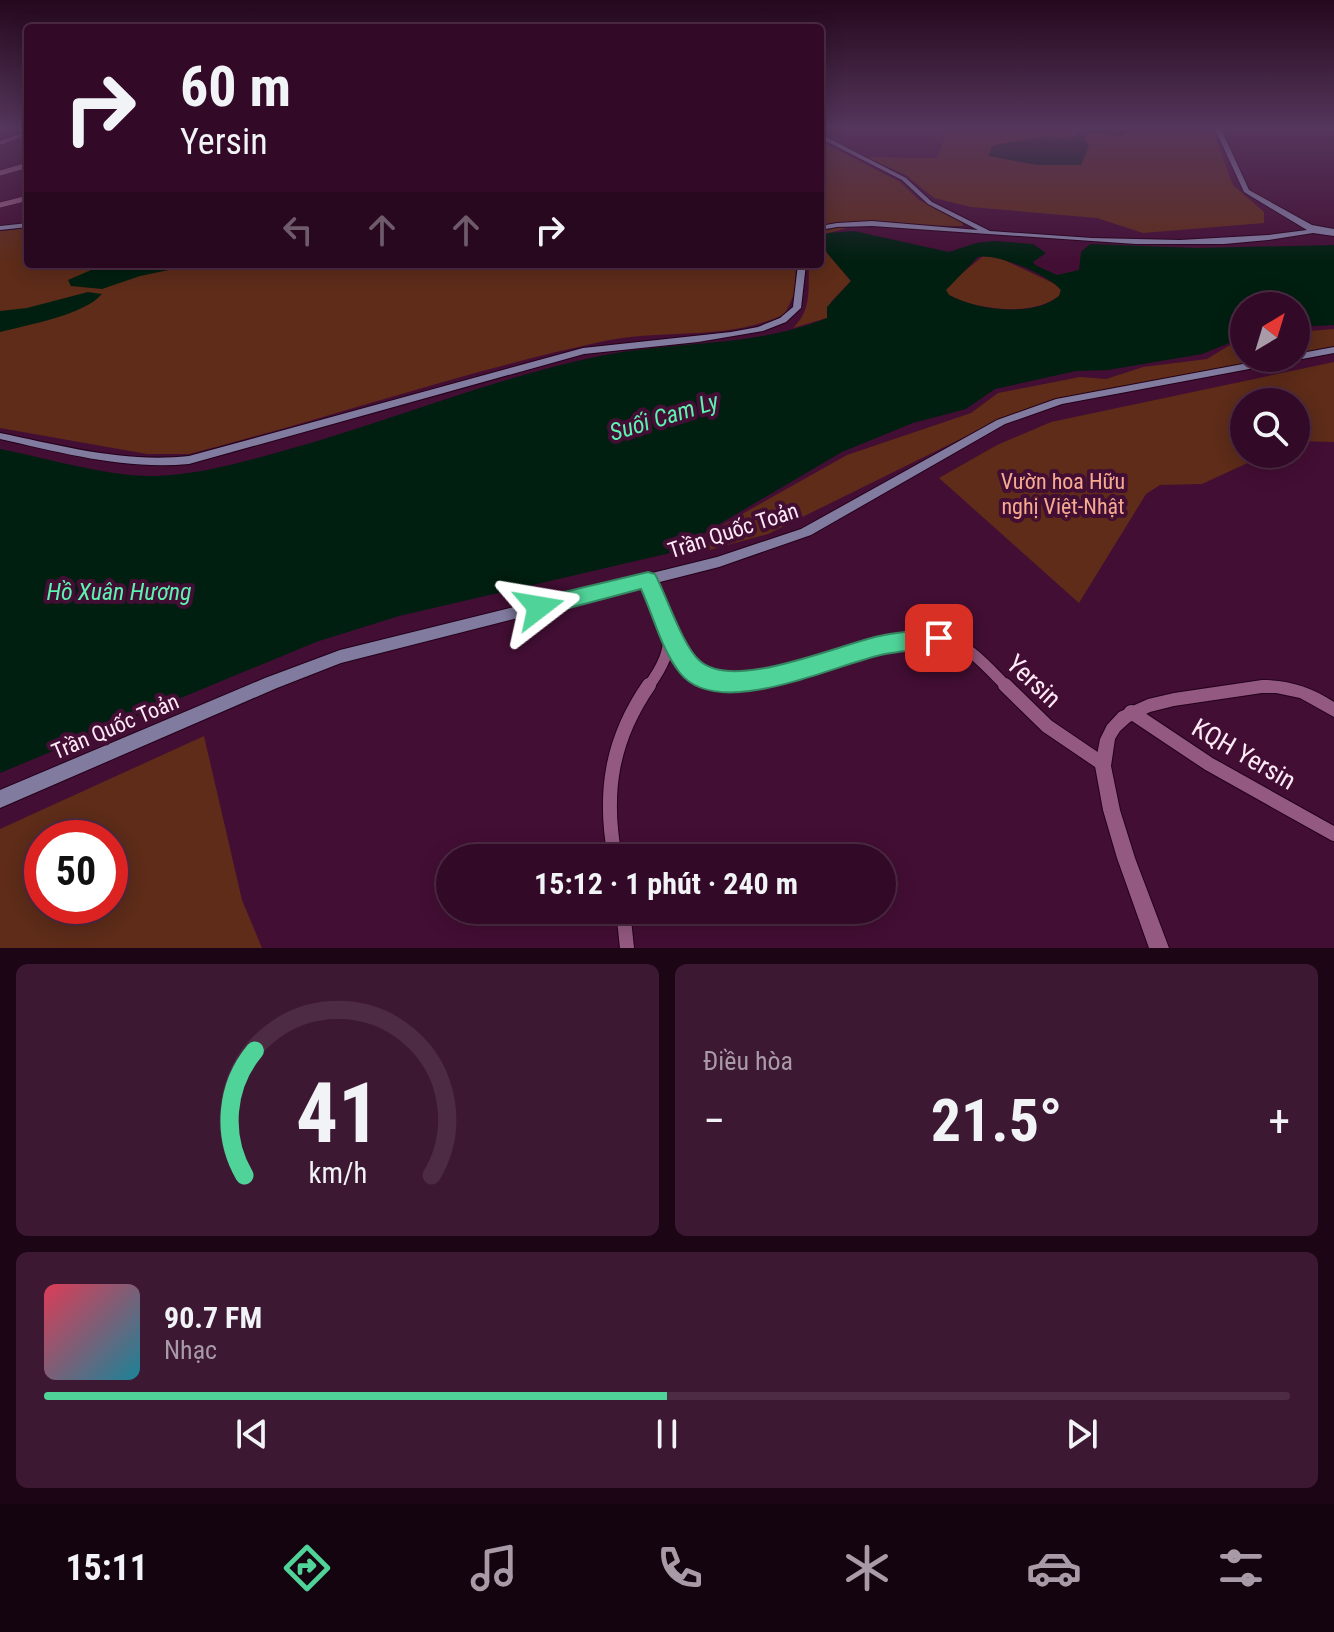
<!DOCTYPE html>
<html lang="vi">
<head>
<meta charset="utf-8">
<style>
  :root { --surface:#320a27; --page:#3d1833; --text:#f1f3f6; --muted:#a89aa7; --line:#4d2b44; --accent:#50d398 }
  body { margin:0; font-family:"Roboto Condensed",sans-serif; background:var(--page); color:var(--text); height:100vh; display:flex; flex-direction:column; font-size:30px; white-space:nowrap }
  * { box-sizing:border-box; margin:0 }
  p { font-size:26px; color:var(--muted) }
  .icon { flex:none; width:44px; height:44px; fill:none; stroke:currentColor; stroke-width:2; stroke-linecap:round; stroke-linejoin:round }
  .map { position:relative; height:948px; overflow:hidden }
  .side { display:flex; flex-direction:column; gap:16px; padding:16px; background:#1c0615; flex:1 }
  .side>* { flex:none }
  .guide { position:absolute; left:24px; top:24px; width:800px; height:244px; border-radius:8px; box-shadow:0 4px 20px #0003,0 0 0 2px var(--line); background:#320a27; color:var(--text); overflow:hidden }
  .needle { width:52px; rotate:38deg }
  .fabs { position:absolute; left:1230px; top:292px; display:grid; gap:16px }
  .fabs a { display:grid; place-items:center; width:80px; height:80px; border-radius:50%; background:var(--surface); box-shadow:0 4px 20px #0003,0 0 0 2px var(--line); font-size:40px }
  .speed { position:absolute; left:24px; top:820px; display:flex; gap:16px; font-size:40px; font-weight:700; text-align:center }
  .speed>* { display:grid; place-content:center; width:104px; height:104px; border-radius:50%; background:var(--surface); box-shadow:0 4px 20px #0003,0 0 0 2px var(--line); line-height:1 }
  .speed .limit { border:12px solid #d22; background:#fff; color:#111 }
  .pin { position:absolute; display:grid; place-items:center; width:68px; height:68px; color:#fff; margin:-34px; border-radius:16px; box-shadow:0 4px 12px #0006 }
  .me { position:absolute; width:88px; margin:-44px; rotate:76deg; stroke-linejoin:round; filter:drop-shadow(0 0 6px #0008) }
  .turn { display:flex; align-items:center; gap:28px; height:168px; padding:0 24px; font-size:36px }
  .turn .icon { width:104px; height:104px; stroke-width:2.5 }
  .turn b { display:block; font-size:56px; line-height:68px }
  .lanes { display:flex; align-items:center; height:76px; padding:0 24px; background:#0003; justify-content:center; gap:40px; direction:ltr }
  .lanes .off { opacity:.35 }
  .big { font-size:60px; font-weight:700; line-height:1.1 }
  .side .widget { flex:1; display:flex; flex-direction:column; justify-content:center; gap:12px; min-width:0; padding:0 28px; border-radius:12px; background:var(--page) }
  .side .dial { align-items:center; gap:0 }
  .dial svg { height:208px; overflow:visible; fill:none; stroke:var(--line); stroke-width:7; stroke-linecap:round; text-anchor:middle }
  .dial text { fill:var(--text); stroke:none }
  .song { display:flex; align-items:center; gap:24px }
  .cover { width:96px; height:96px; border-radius:12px; background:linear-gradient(135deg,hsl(350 70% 55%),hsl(190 70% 35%)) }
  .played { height:8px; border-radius:4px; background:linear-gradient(90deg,var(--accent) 50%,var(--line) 50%) }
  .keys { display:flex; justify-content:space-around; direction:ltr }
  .heat { display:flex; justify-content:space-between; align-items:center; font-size:44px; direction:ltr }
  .side .tiles { flex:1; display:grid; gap:16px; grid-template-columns:1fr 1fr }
  .widget:last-child { grid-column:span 2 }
  .trip { position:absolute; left:436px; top:844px; width:460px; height:80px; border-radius:40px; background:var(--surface); box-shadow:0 4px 20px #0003,0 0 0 2px var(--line); font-weight:700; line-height:80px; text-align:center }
  .dock { display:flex; height:128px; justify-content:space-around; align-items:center; background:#140410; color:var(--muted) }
  .dock .icon { width:56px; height:56px }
  .dock .on { color:var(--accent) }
  .dock b { font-size:36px; color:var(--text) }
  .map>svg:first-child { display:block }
  .green { fill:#5e2c19; fill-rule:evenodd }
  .water { fill:#001f10; fill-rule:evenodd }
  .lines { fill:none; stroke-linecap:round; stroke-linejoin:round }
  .minor-far2-casing { stroke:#230019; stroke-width:6 }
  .minor-far1-casing { stroke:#230019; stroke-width:13 }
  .minor-casing { stroke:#230019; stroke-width:16 }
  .tertiary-casing { stroke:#230019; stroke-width:2 }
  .secondary-casing { stroke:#230019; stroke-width:2 }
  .minor-far2 { stroke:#945980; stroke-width:5 }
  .minor-far1 { stroke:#945980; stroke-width:11 }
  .minor { stroke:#945980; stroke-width:14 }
  .tertiary { fill:#945980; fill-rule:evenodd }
  .secondary { fill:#827ba0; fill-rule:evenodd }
  .route { fill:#50d398; stroke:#348963; stroke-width:2 }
  .labels { text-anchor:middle; stroke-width:8; stroke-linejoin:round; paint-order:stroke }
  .park-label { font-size:22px; fill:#f6ab90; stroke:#430e34 }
  .street-label { font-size:22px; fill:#fee9f6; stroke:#430e34 }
  .water-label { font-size:24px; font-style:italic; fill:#5cf2af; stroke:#430e34 }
  .near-street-label { font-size:26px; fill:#fee9f6; stroke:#430e34 }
</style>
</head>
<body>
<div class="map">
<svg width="1334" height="948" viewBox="0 0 1334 948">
  <rect width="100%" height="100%" fill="#430e34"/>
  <path class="green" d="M948 129H1212L1233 185 1264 212V223L1143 233 1097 218 971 207 934 198 906 175 866 157 937 158Z
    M820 141 900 182 919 200 962 221 963 226 820 225Z
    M28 228V264H796L795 292 785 314C726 342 661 328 600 342 461 372 326 419 189 454H147L0 428V231Z
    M836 228H847L825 234 822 239 827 253 851 281 831 302 827 318 793 328C812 310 808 289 809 264H820V232Z
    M983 256 1000 258 1055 284 1061 290 1059 296C1033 317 976 310 949 295L945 290 949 284Z
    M1334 329V349L1296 357V332Z
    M1235 342H1244V358H1291L1033 408 999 420 768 534 680 558 696 540 847 455 971 413 998 393 1080 377 1106 379 1143 367 1207 359Z
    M1334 362V442L1296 441V402H1244V454H1267L1202 484 1160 485 1146 494 1079 603 939 478 997 445 1051 422Z
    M204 736 242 900 262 948H0V829ZM42 838H110V906H42Z"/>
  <path class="water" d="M1074 129H1132L1121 136 1089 132 1084 139 1089 146 1081 165H1037L988 156 992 147 998 144 1044 137 1072 139 1080 130Z
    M854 231 949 252 976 243 994 241 1033 244 1046 253 1033 262 1035 265 1057 275 1079 270 1081 252 1090 244 1196 248 1334 245V325L1296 327V306H1244V337L1202 354 1108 370 1076 371 995 389 966 409 913 423 842 452 670 553 399 616 316 642 0 773V449C48 458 107 477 155 476 200 475 243 462 286 450 391 421 493 378 600 356 675 340 753 348 827 318V307L851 281 827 253 822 237 828 233ZM978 257C997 253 1049 275 1061 290L1059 296C1033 318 976 310 949 295L946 290Z
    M105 264H197L140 276 102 289 71 286 68 280Z
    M88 292 102 294C84 315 27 325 0 332V311L27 308Z"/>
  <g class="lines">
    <g class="minor-far2-casing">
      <path id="minor-far2" d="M0 130 4 129
        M0 173 28 165
        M0 205 28 198"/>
    </g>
    <g class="minor-far1-casing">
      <path id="minor-far1" d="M670 636C676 646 681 660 690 667 756 719 865 625 939 637 966 641 989 669 1007 687
        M648 687C680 643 671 626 648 580"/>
    </g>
    <g class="minor-casing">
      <path id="minor" d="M1005 685 1047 726 1103 764
        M1131 712 1209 764 1334 834
        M615 858C603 793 611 740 649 685
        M623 910 627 948"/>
    </g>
    <g class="tertiary-casing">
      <path id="tertiary" d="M28 131V135L0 145V141Z
        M1262 680C1289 680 1311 687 1334 702V717L1300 698 1276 693H1262L1174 706 1150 712 1130 722 1120 731 1115 739 1111 766 1120 810 1135 858 1169 948H1149L1117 858 1103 810 1095 766 1100 739 1107 725 1119 712 1148 699 1174 693Z"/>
    </g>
    <g class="secondary-casing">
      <path id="secondary" d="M1215 129H1221L1249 190 1312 225 1334 229V236L1313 233 1268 240 1224 244H1136L872 226 837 227 820 230V226L837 223 872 221 978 230 928 204 902 180 820 138V134L906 178 932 202 990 231 1092 238 1180 240 1268 235 1307 230 1244 192Z
        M28 223V227L0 230V226Z
        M798 264H806L801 308 786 322 763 331 698 342 584 354 189 464C124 470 63 453 0 439V433C63 446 124 463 189 456L583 348 731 332 758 327 780 318 793 307Z
        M1334 347V353L1062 404 1005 424 811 535 719 567 341 663 277 688 0 808V790L265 678 340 650 717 557 801 529 997 420 1056 399 1275 358H1296V354Z"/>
    </g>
    <use href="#minor-far2" class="minor-far2"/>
    <use href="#minor-far1" class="minor-far1"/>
    <use href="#minor" class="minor"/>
    <use href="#tertiary" class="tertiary"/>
    <use href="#secondary" class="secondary"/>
  </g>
  <linearGradient id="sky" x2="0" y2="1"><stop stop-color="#25081d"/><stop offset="0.49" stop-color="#55365c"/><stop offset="1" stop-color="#55365c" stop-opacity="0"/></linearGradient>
  <rect width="1334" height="262" fill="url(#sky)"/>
  <path class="route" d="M648 572 655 574C667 597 683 647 700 661 735 692 841 643 884 635 902 632 921 630 939 628L948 631 951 638 948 644 939 647C921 649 903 651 885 654 835 664 719 722 680 673 661 649 654 617 641 589L539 616 531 613 528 607 531 601 539 598Z"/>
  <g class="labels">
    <g class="park-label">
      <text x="1063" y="489">Vườn hoa Hữu<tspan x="1063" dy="25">nghị Việt-Nhật</tspan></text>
    </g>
    <g class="street-label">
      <text transform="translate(733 530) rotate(-18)" y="8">Trần Quốc Toản</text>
      <text transform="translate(115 726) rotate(-23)" y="8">Trần Quốc Toản</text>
    </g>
    <g class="water-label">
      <text transform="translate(664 417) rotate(-17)" y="8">Suối Cam Ly</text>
      <text x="119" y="600">Hồ Xuân Hương</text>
    </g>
    <g class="near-street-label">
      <text transform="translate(1034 681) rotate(43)" y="9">Yersin</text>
      <text transform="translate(1244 754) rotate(30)" y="9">KQH Yersin</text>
    </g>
  </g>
</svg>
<div class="fabs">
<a><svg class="needle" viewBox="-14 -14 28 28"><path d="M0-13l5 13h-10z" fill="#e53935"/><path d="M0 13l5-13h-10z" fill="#a89aa7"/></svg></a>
<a><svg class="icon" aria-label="search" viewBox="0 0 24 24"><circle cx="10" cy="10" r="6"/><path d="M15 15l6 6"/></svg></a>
</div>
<div class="speed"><div class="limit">50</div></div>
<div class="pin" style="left:939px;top:638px;background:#d93025"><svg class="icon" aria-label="arrive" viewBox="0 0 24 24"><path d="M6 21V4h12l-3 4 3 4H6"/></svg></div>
<svg class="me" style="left:539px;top:607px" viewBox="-20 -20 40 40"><path d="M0-17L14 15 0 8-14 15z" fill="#50d398" stroke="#fff" stroke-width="4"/></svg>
<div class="trip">15:12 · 1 phút · 240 m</div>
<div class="guide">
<div class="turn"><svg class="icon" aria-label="right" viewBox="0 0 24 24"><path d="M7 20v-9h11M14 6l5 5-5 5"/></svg><div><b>60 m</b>Yersin</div></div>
<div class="lanes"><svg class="icon off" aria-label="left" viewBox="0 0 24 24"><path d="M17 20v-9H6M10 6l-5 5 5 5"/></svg><svg class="icon off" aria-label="ahead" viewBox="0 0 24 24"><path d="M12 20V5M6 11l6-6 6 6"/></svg><svg class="icon off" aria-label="ahead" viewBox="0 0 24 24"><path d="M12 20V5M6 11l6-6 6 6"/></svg><svg class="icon" aria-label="right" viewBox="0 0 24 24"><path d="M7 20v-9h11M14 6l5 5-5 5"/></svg></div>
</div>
</div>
<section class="side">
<div class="tiles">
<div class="widget dial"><svg viewBox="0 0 100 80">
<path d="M14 69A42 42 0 1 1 86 69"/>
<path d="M14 69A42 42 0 0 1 18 21" stroke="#50d398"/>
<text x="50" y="56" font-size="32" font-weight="700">41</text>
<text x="50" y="72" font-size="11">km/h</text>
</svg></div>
<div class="widget"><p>Điều hòa</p>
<div class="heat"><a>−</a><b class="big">21.5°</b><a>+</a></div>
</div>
<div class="widget">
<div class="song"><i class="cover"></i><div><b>90.7 FM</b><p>Nhạc</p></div></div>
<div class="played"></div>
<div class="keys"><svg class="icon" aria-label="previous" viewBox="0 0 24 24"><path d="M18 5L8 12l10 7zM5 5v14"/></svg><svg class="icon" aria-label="pause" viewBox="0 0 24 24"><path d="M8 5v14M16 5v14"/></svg><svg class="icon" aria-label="next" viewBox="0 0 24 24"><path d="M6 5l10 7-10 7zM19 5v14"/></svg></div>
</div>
</div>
</section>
<nav class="dock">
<b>15:11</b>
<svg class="icon on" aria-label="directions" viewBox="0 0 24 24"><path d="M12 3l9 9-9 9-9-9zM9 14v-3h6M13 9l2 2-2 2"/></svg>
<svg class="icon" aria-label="music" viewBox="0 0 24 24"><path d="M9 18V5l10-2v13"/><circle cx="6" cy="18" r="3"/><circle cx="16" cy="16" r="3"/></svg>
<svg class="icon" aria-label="phone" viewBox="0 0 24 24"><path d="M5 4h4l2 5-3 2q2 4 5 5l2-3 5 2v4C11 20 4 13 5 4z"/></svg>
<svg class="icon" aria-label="climate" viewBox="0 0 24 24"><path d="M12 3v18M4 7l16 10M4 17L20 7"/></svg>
<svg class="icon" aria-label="car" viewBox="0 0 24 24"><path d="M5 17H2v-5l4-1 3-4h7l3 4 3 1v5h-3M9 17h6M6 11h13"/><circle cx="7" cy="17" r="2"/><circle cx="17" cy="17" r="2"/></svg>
<svg class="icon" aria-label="filters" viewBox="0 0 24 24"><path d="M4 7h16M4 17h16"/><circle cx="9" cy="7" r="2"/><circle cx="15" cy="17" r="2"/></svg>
</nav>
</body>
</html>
